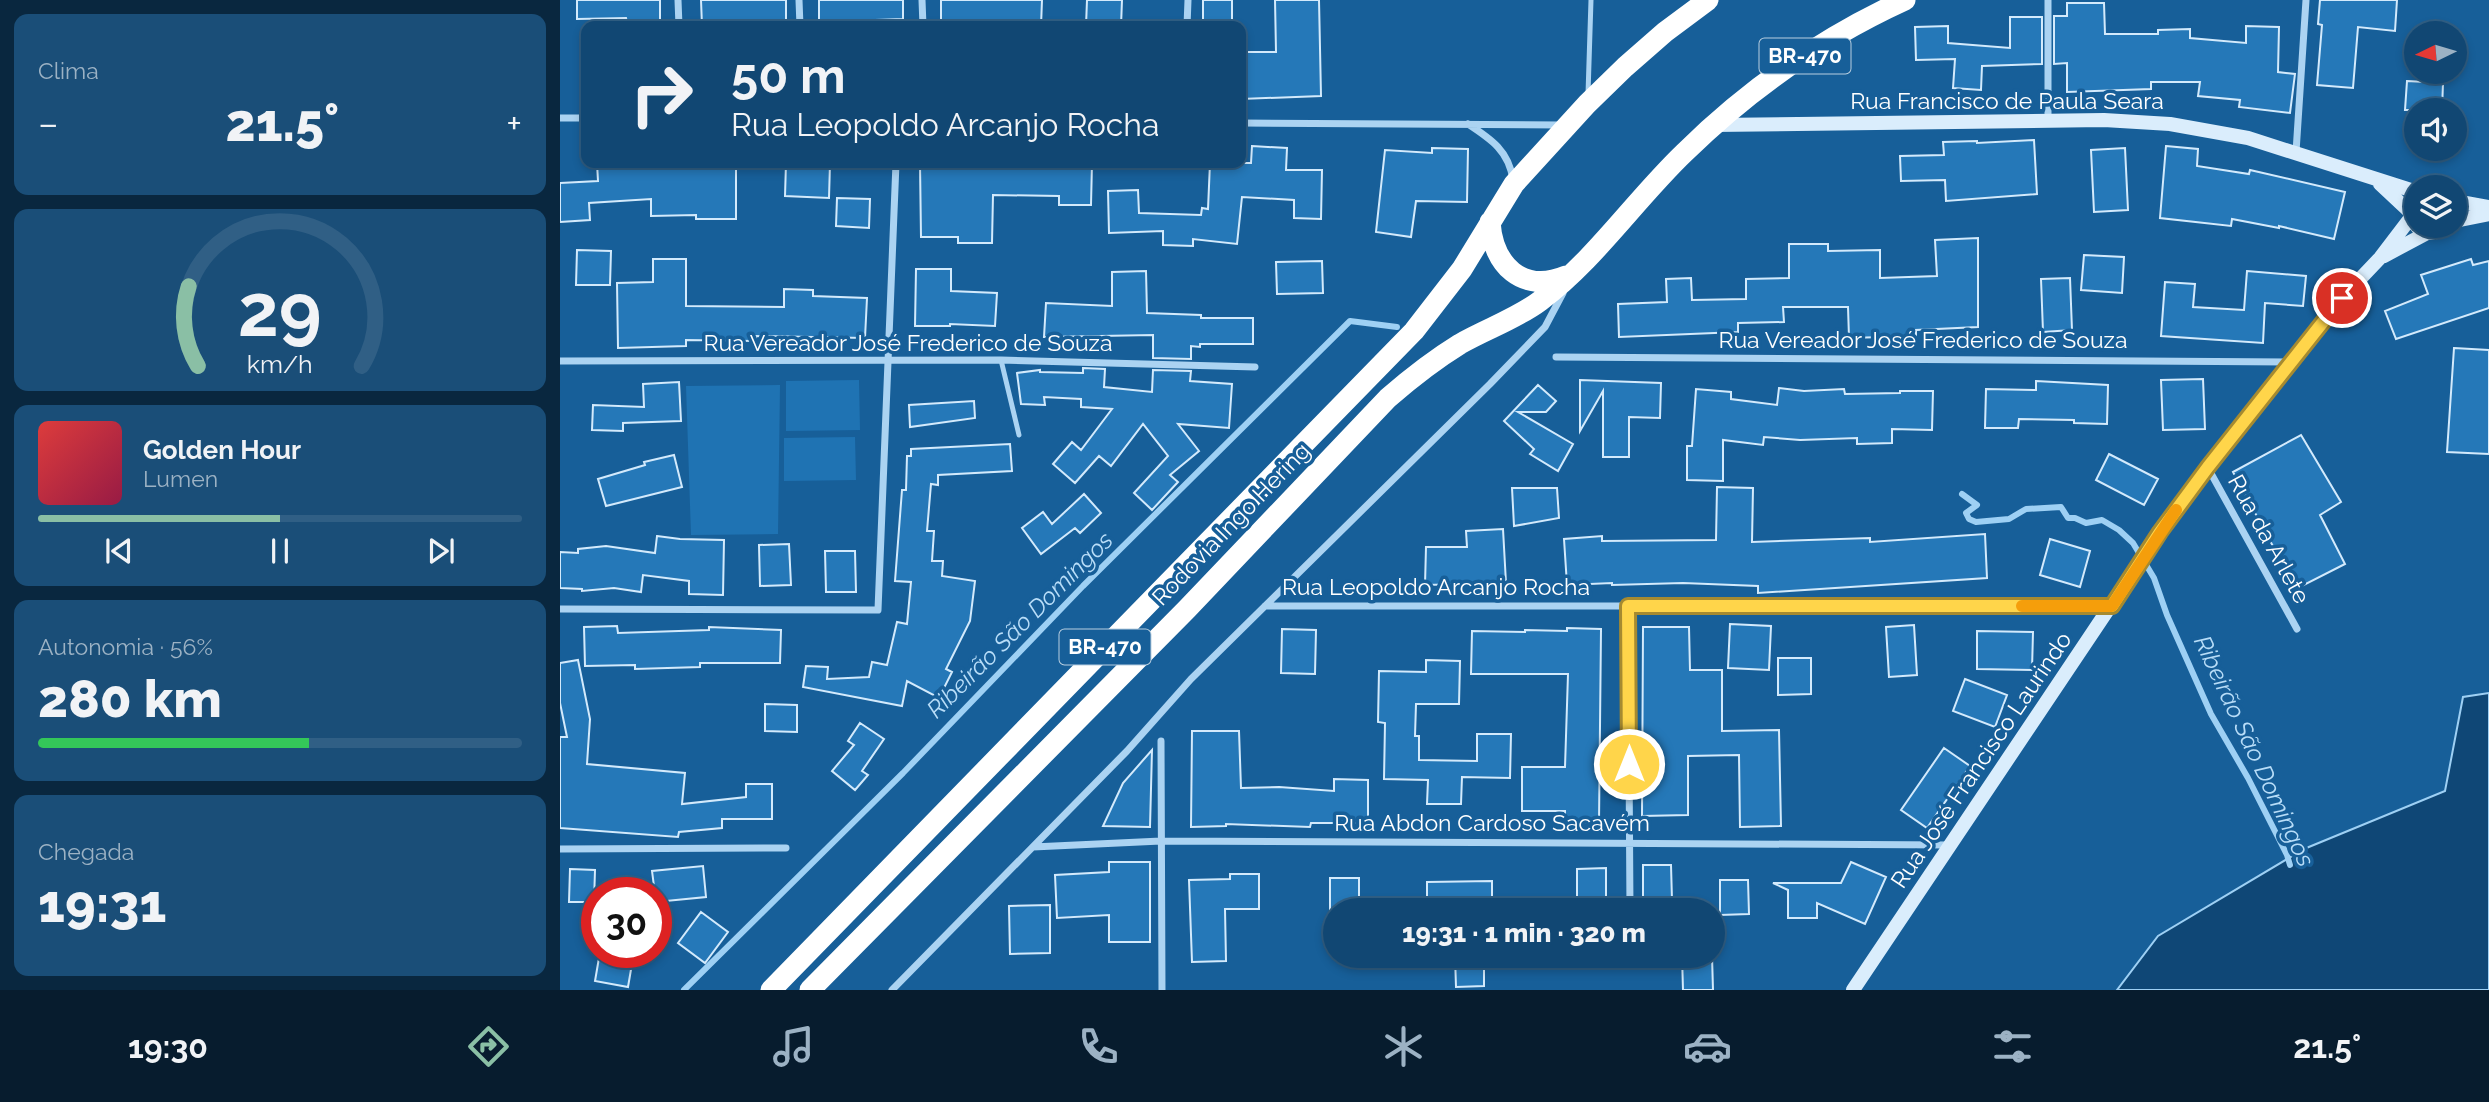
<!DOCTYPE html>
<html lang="pt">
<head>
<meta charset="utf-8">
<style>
  :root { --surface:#114773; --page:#1a4e78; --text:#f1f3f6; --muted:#9cb2c4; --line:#305f85; --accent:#8abfa5 }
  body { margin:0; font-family:Raleway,sans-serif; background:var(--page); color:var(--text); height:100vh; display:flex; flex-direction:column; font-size:26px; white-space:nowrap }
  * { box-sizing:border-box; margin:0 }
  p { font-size:23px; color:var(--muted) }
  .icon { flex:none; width:38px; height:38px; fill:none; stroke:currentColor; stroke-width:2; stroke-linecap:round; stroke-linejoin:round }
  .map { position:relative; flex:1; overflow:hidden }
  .drawer { display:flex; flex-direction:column; gap:14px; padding:14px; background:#09273f; width:560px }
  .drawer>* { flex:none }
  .hud { position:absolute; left:21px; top:21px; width:665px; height:147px; border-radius:14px; box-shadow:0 4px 10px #0003,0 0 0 2px var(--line); background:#114773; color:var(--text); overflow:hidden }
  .needle { width:46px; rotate:265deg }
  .controls { position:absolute; left:1844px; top:21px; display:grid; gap:14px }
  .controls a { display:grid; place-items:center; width:63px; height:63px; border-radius:50%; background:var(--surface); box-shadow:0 4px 10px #0003,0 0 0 2px var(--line); font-size:35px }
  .speed { position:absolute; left:21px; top:877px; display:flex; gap:14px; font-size:35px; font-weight:700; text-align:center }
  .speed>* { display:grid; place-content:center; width:91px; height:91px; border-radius:50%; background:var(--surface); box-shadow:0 4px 10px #0003,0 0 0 2px var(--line); line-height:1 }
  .speed .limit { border:10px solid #d22; background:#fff; color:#111 }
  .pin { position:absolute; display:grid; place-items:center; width:60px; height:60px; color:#fff; margin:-30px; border:4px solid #fff; border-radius:50%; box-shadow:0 2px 7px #0007 }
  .me { position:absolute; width:77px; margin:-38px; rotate:0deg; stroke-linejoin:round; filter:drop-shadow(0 0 5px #0008) }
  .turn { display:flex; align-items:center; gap:24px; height:147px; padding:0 35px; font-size:32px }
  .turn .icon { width:91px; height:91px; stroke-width:2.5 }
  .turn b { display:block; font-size:49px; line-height:60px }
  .big { font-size:52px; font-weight:800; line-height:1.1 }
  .drawer .widget { flex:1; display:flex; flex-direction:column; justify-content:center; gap:10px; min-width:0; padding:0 24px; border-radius:14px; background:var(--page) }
  .drawer .dial { align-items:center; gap:0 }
  .dial svg { height:182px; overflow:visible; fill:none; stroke:var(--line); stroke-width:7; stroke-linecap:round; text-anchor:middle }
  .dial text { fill:var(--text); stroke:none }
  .song { display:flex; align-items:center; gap:21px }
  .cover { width:84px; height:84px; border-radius:10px; background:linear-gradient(135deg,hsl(0 70% 55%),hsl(340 70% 35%)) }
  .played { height:7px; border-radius:4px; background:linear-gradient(90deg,var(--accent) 50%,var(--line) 50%) }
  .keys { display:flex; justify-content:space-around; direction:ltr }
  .heat { display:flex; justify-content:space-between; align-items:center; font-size:38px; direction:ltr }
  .charge { height:10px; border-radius:5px; background:linear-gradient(90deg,#34c759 56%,var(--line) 0) }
  .trip { position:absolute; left:763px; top:898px; width:402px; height:70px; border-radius:35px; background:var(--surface); box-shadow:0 4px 10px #0003,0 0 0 2px var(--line); font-weight:800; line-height:70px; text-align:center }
  .tab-bar { display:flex; height:112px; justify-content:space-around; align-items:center; background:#071c2e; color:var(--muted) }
  .tab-bar .icon { width:49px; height:49px }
  .tab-bar .selected { color:var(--accent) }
  .tab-bar b { font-size:32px; color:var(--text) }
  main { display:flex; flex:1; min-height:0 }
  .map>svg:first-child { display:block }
  .green { fill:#1f73b3 }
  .water { fill:#0f4776; stroke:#9ed0f4; stroke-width:2 }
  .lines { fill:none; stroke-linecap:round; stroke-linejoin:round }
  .stream { stroke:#9ed0f4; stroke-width:6 }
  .building { fill:#2578b8; stroke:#d3eafc; stroke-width:2 }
  .lane { stroke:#abd3f2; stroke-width:5 }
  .street { stroke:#abd3f2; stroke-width:7 }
  .secondary { stroke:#daedfc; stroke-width:14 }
  .highway { stroke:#fff; stroke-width:21 }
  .route-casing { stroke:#a68a30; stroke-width:18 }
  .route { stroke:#ffd54a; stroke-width:12 }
  .slow { stroke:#f59e0b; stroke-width:12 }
  .labels { text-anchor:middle; stroke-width:7; stroke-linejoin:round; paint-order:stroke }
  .shield { fill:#175f99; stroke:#b9cfe0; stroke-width:2 }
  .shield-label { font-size:21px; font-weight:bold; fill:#fff }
  .street-label { font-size:23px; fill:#fff; stroke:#175f99 }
  .water-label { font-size:24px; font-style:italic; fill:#b8ddf8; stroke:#175f99 }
</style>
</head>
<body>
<main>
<section class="drawer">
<div class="widget"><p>Clima</p>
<div class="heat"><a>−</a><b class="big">21.5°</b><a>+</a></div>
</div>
<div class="widget dial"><svg viewBox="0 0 100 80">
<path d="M14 69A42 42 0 1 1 86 69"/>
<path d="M14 69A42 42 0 0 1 10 34" stroke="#8abfa5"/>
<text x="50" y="56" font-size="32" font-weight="700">29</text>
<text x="50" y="72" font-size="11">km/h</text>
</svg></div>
<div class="widget">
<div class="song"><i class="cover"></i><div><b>Golden Hour</b><p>Lumen</p></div></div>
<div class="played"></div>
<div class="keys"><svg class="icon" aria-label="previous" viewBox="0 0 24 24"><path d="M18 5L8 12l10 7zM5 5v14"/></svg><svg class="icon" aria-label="pause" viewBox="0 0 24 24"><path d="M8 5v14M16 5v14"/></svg><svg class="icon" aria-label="next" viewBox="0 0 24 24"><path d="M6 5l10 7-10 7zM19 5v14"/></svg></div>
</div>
<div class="widget"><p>Autonomia · 56%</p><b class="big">280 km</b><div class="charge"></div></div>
<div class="widget"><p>Chegada</p><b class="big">19:31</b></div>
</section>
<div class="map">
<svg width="1929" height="990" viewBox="0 0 1929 990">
  <rect width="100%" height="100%" fill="#175f99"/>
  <path class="green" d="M299 380 300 430 226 431V381Z
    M220 385 218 534 131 535 126 386Z
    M295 437 296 480 224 481V438Z"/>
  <path class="water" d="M1929 693V990H1557L1598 936 1744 849 1885 791 1903 697Z"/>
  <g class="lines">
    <path class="stream" d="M1402 494 1417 505 1406 513 1409 519 1416 522 1449 519 1466 509 1501 507 1508 518H1515L1526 523 1542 520 1559 530 1573 543 1594 578 1607 615 1651 714 1688 778 1727 855 1730 865
      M124 990 343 773 523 586 790 321 837 327"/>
  </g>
  <path class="building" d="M17 0H100V26H68L66 18 17 19Z
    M141 0H226V26H142Z
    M259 0H343V19L259 22Z
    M381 0H482L481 26H381Z
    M527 0H562L561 26H526Z
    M643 0H672V26H643Z
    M715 0H759L761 96 681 99V52H716Z
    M1760 0H1837L1835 31 1798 27 1793 88 1757 85 1762 25 1758 24Z
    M1507 3H1544L1545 34H1598V30L1630 29V38L1686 43V26L1719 27 1718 72 1735 74 1730 113 1679 107 1680 100 1638 96 1640 82H1591V89L1507 92V63L1494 64V16H1507Z
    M1450 17H1482V64L1422 66 1421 90 1393 88 1395 59 1356 60 1355 27 1388 26V43L1450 48Z
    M1847 81 1883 83 1882 110H1845Z
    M1474 140 1477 194 1386 201 1385 180 1341 181 1340 156 1384 155 1383 142 1417 141V143Z
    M692 146 727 148 726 170H762L761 219 734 218V200L682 197 677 244 633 239V246L603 245V231L549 233 548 191 578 190 579 213 641 215 642 208 648 209 650 163H691Z
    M1606 146 1638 149 1637 166 1689 174 1690 170 1785 192 1774 239 1719 226V228L1672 219 1671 226 1600 218Z
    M872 148 908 149 907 202 856 201 851 237 816 232 825 150 872 153Z
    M1565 148 1568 210 1534 212 1531 150Z
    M37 163H176V219H136V215L91 216V199L29 203 30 220 0 222V183L38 181Z
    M226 163H270L269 198 225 196Z
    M360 163H532L531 205H499V196L433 195 432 243H398V237H361Z
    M277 198 310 199 309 228 276 226Z
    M1418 238V327L1356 330V336L1289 338 1288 307H1223L1224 322 1178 323V332L1059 337 1058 304 1107 302 1106 279 1131 278 1132 300 1186 299V279L1229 278V244H1268V251L1320 250V278L1377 276 1375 240Z
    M17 250 51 251 50 285H16Z
    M1524 255 1564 257 1562 293 1521 290Z
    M93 259H126V306L224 307V289L253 290V296L307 298 305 338 196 336V341L126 340V346L58 348 57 283 93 282Z
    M1911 259 1913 265 1929 261V308L1836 339 1825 311 1868 294 1861 275Z
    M762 261 763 293 717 294 716 262Z
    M356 269H391V291L437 293 435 326 390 324V326H355Z
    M586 271 587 313 641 315V318H693V344H640V347L631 346V359L593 358V335L484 337 486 303 552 306V272Z
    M1687 271 1746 276 1743 306 1705 303 1703 343 1601 336 1605 282 1635 284 1633 307 1684 310Z
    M1510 278 1512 330 1483 332 1481 279Z
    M1894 348 1929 350V454L1887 452Z
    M523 368 545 369 544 387 592 392 593 370 631 371 630 381 672 384 669 428 618 424 639 451 610 475 618 482 592 510 574 493 608 456 583 424 551 466 539 456 515 483 493 464 512 442 521 450 552 409 521 407V399L484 397 485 405 461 404 457 373 480 370V372L523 373Z
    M1643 379 1645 429 1603 430 1601 380Z
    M1020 380 1101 383 1100 418 1069 417V457H1043V391L1020 431Z
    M1476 381 1548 385 1547 424 1514 423V420L1459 419 1458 428H1425L1426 389 1476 390Z
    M119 382 121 421 63 423V431L32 430 33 405 84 407 83 384Z
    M978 385 996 401 986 412H958L1013 444 998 471 970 454 974 449 944 421Z
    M1219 388 1244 391 1284 389 1285 394 1340 393V391H1373L1372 430 1332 429V443L1297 444V438L1240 440 1204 437 1203 445 1163 440V481L1127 480V446H1132L1136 389 1171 392V399L1217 405Z
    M414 401 415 418 350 427 349 405Z
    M1741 435 1781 502 1760 515 1785 564 1736 589 1673 472Z
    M450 444 452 471 378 475V485L371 484 367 531H374L372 561H383L382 576 415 581 410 621 386 669 392 672 379 698 347 681 342 706 243 687 246 666 268 667 267 679 309 677 312 662 327 665 337 622 347 624 351 582 335 581 342 490H346L347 456H351V449Z
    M1549 454 1598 479 1584 505 1536 480Z
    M114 455 122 487 46 506 38 479 85 465 84 462Z
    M1157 487 1193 488 1192 542 1310 538V542L1425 534 1427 578 1198 593V586L1123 583 1052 585V583L1007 585 1004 539 1042 536V541L1156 540Z
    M952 488H997L999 518 954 526Z
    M524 494 541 513 520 533 515 528 481 554 462 528 483 512 492 524Z
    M943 529 946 583 865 585 866 547H907L906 531Z
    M97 536 120 539 164 540 163 595 129 594V581L83 575 81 592 54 588 22 591V589L0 588V552L18 553V549L46 546 95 553Z
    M1490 539 1530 551 1520 587 1480 575Z
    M229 544 231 585 200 586 199 545Z
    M265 551H295L296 592H266Z
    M1170 624 1211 626 1209 670 1168 668Z
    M1354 625 1357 675 1329 677 1326 627Z
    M57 626 58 633 149 630V627L221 630 220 663H140V667L75 669V665L25 666 24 627Z
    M1083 627H1129L1130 670H1162V731L1219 730 1221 826 1180 827 1179 755 1128 756V815L1082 816Z
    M1007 628 1041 629 1039 823 1005 822V811H962V767H1005L1008 674H911L912 631 965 632V630L1007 631Z
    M722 629 756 630 755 674 721 673Z
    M1417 631 1473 632 1472 670 1417 669Z
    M1218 658H1251V694L1218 695Z
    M18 660 30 719 27 764 125 773 122 804 186 797V784H212V819H162V828L119 832 118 837 0 828V737H7L0 703V663Z
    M866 660 900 661 899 704H856L855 736H859V760L917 761V734H951L950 778 902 777 901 804H867L868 780 824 779 825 723 818 722 819 671 866 672Z
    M1405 679 1447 695 1435 727 1393 711Z
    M205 704 237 705V732L205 731Z
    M300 723 324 739 302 771 308 775 295 790 272 771 294 745 288 741Z
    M632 731H679L681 788 719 787 774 791V779L808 780V823H751L750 827 666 824V826L631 827Z
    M1384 748 1410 766 1367 828 1341 810Z
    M592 750 590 827 543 826 563 783Z
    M549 862H590V942H549V915L497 918 495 875 549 872Z
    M1291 862 1326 877 1305 924 1257 903V918H1228V890L1213 883H1281Z
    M1083 865H1111L1112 900H1083Z
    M143 866 146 897 96 902 92 871Z
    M1046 868V903H1017V869Z
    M10 869 35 870 34 902H9Z
    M670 874H699V909H665L666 961 632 962 629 880 670 879Z
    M770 878H799V910H770Z
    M1160 880H1188L1189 914 1160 915Z
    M932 881V910H867V882Z
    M490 905V953L450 954 449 906Z
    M141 912 168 932 145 963 118 943Z
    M40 952H74L68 987 35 981Z
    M895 956H924V986L896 987Z
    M1122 956H1152L1153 990H1123Z"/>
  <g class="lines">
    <path class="lane" d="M1028 94 1031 0
      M441 360 459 435"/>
    <path class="street" d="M118 0 119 26
      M239 0 240 26
      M362 0 363 26
      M627 26 628 0
      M0 118H26
      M1488 120V0
      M681 123 1002 125
      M908 124C931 139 949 151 953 180
      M1736 152 1746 0
      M996 357 1730 362
      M0 361 441 360 695 367
      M1648 468 1737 629
      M705 606H1551
      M1068 606 1070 910
      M0 609 318 610 336 163
      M601 741 602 990
      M473 847 601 841 1391 845
      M0 849 226 848
      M1070 956V966
      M332 990 567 751 631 679 930 384 985 327 1003 293"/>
    <path class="secondary" d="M1154 125 1544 120 1610 124 1688 138 1857 192
      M1820 184 1851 213
      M1857 201 1851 213C1854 232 1872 240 1887 226
      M1895 201 1929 207
      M1895 221 1929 214
      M1824 256 1867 233
      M1293 990 1600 532 1730 362 1782 298 1820 258 1852 216"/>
    <path class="highway" d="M930 222C933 265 962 294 1006 276
      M211 990 854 331 902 269 954 184 1027 104 1065 67 1105 32 1148 0
      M250 990 627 609 828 398C851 378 874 360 900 344 926 329 956 319 980 301 1034 261 1075 200 1124 153 1188 90 1264 37 1345 0"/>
  </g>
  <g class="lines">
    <g class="route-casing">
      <path id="route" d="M1069 764 1068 606H1552L1600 532 1648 467 1782 298"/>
    </g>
    <use href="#route" class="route"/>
    <path class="slow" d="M1462 606H1552L1616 510"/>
  </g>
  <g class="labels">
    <g class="shield">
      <rect x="1199.5" y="38.5" width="91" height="35" rx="5"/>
      <rect x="499.5" y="629.5" width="91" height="35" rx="5"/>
    </g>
    <g class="shield-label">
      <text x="1245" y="63">BR-470</text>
      <text x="545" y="654">BR-470</text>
    </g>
    <g class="street-label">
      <text x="1447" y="109">Rua Francisco de Paula Seara</text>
      <text x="1363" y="348">Rua Vereador José Frederico de Souza</text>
      <text x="348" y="351">Rua Vereador José Frederico de Souza</text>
      <text transform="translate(671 524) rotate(-46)" y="8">Rodovia Ingo Hering</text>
      <text transform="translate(1709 539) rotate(61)" y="8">Rua da Arlete</text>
      <text x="876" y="595">Rua Leopoldo Arcanjo Rocha</text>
      <text transform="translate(1421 760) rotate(-56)" y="8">Rua José Francisco Laurindo</text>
      <text x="932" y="831">Rua Abdon Cardoso Sacavém</text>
    </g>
    <g class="water-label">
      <text transform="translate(460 625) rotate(-45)" y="8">Ribeirão São Domingos</text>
      <text transform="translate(1694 751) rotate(65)" y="8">Ribeirão São Domingos</text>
    </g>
  </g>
</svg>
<div class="controls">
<a><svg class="needle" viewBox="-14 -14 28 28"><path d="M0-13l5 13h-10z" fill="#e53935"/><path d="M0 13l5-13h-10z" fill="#9cb2c4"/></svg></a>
<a><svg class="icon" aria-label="sound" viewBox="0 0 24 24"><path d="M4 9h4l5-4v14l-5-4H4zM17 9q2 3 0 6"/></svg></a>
<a><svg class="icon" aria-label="layers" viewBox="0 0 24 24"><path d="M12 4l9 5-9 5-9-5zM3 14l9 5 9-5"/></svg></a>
</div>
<div class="speed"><div class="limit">30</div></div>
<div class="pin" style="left:1782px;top:298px;background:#d93025"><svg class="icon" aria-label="arrive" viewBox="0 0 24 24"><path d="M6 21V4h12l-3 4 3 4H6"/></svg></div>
<svg class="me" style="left:1069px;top:764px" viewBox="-20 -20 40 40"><circle r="17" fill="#ffd54a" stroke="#fff" stroke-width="3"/><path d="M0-11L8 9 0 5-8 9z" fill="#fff"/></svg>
<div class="trip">19:31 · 1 min · 320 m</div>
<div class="hud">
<div class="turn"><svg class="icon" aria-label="right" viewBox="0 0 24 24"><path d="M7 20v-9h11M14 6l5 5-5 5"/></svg><div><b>50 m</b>Rua Leopoldo Arcanjo Rocha</div></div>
</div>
</div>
</main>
<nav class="tab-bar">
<b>19:30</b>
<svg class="icon selected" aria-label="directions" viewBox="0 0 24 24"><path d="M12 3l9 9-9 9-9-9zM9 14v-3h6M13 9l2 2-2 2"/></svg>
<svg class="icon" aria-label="music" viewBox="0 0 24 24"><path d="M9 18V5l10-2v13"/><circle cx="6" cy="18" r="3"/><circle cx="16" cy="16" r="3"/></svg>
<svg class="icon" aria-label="phone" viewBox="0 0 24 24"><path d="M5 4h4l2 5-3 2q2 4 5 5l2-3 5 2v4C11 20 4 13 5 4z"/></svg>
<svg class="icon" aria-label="climate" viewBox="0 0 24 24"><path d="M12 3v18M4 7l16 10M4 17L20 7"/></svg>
<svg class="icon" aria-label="car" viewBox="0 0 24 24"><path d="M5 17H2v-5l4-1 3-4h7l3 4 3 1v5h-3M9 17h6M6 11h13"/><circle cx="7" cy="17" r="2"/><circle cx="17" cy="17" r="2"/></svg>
<svg class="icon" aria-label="filters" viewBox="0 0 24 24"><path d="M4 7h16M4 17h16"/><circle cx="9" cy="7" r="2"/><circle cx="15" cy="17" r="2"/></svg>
<b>21.5°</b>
</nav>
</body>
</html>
